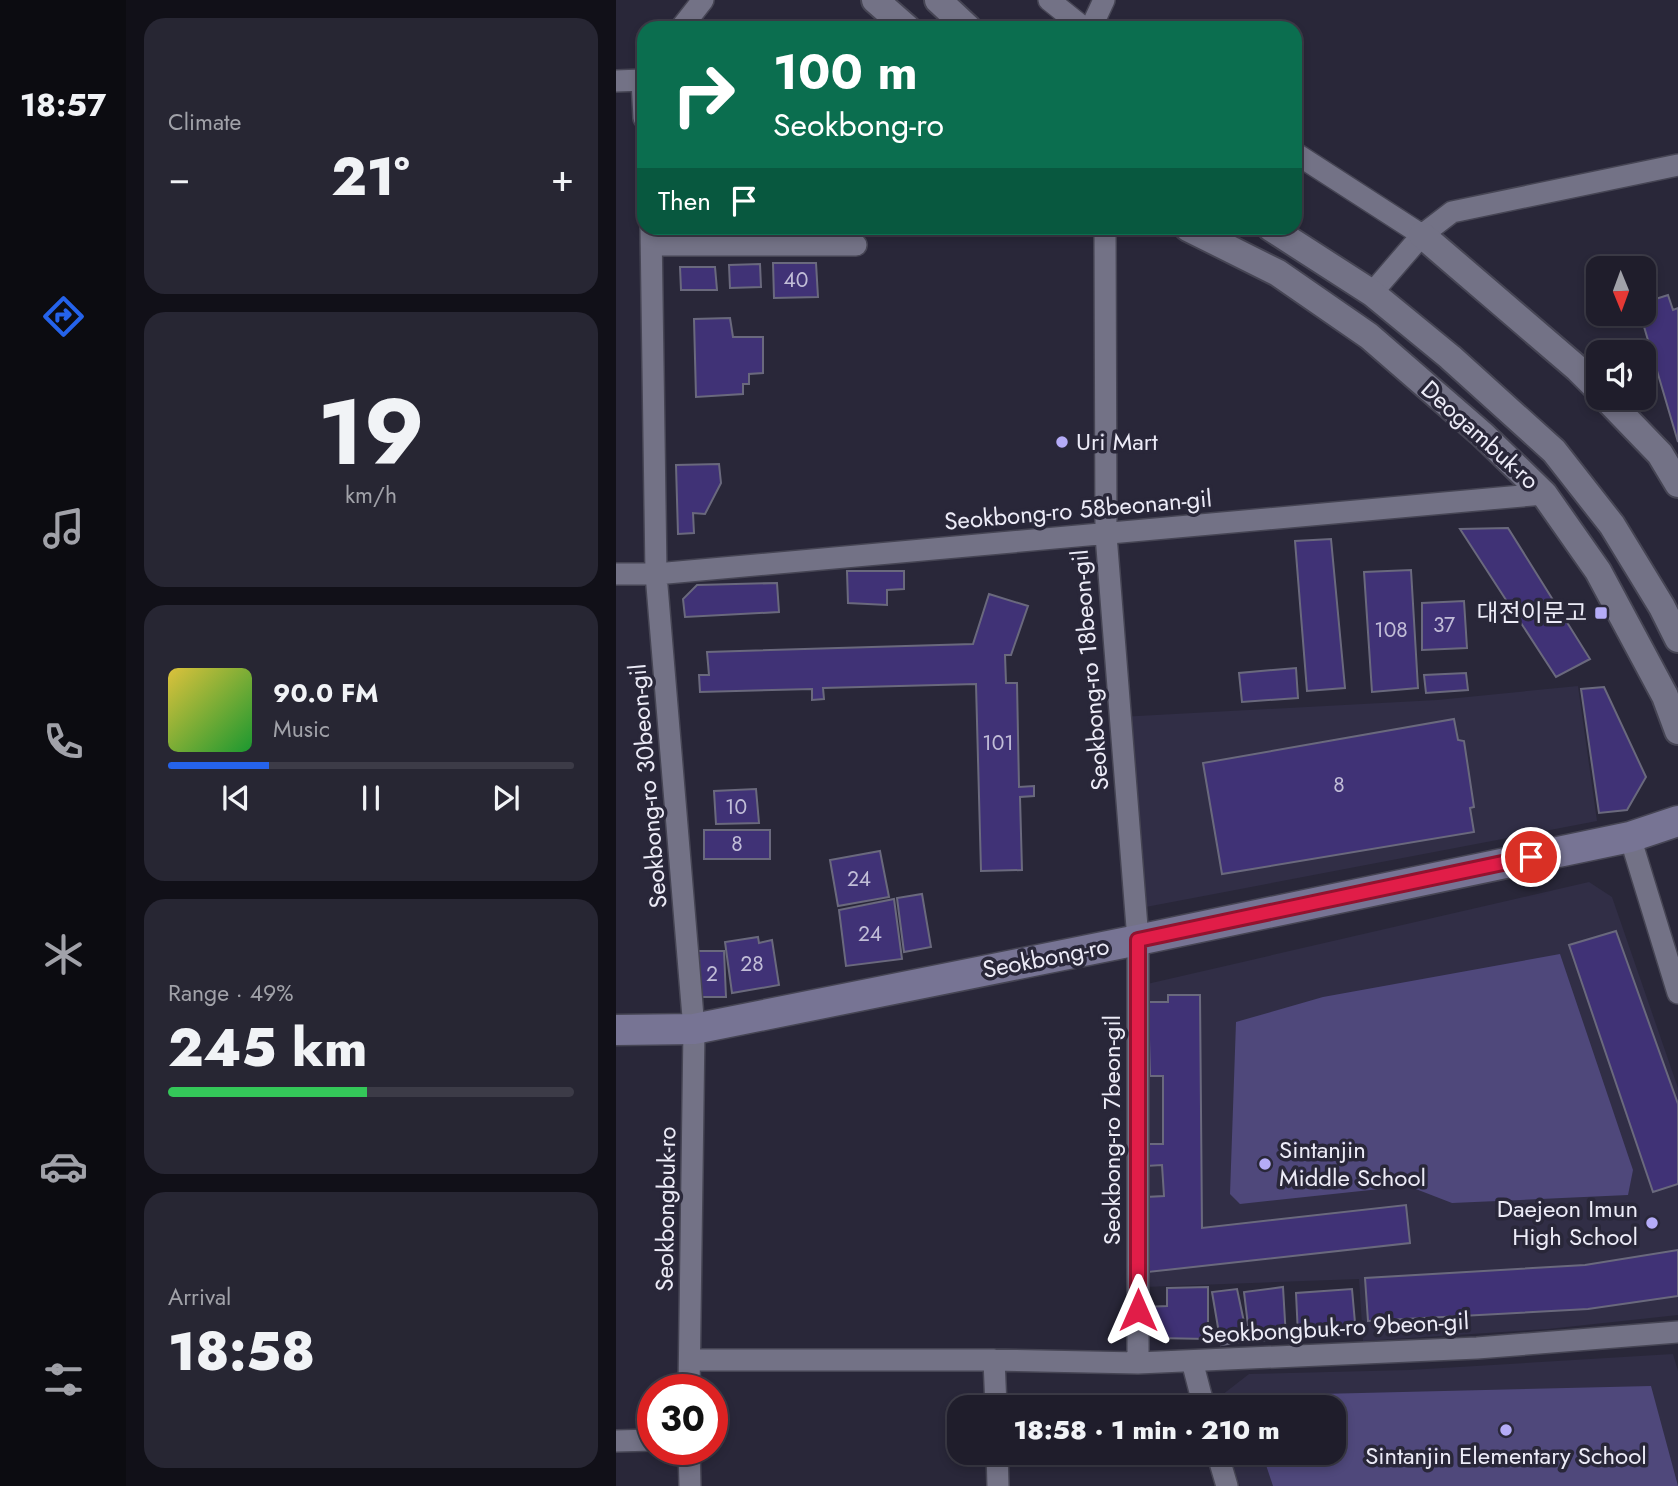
<!DOCTYPE html>
<html lang="en">
<head>
<meta charset="utf-8">
<style>
  :root { --surface:#1f1d2b; --page:#272633; --text:#f1f3f6; --muted:#a1a2a9; --line:#3c3b47; --accent:#2563eb }
  body { margin:0; font-family:Jost,"Noto Sans KR",sans-serif; background:var(--page); color:var(--text); height:100vh; display:flex; flex-direction:column; font-size:26px; white-space:nowrap }
  * { box-sizing:border-box; margin:0 }
  p { font-size:23px; color:var(--muted) }
  .icon { flex:none; width:38px; height:38px; fill:none; stroke:currentColor; stroke-width:2; stroke-linecap:round; stroke-linejoin:round }
  .map { position:relative; flex:1; overflow:hidden }
  .drawer { display:flex; flex-direction:column; gap:18px; padding:18px; background:#111018; width:490px }
  .drawer>* { flex:none }
  .guide { position:absolute; left:21px; top:21px; width:665px; height:214px; border-radius:21px; box-shadow:0 4px 10px #0003,0 0 0 2px var(--line); background:#0b6e4f; color:#fff; overflow:hidden }
  .needle { width:46px; rotate:179deg }
  .tools { position:absolute; left:970px; top:256px; display:grid; gap:14px }
  .tools a { display:grid; place-items:center; width:70px; height:70px; border-radius:14px; background:var(--surface); box-shadow:0 4px 10px #0003,0 0 0 2px var(--line); font-size:35px }
  .speed { position:absolute; left:21px; top:1374px; display:flex; gap:14px; font-size:35px; font-weight:700; text-align:center }
  .speed>* { display:grid; place-content:center; width:91px; height:91px; border-radius:50%; background:var(--surface); box-shadow:0 4px 10px #0003,0 0 0 2px var(--line); line-height:1 }
  .speed .limit { border:10px solid #d22; background:#fff; color:#111 }
  .pin { position:absolute; display:grid; place-items:center; width:60px; height:60px; color:#fff; margin:-30px; border:4px solid #fff; border-radius:50%; box-shadow:0 2px 7px #0007 }
  .me { position:absolute; width:77px; margin:-38px; rotate:0deg; stroke-linejoin:round; filter:drop-shadow(0 0 5px #0008) }
  .turn { display:flex; align-items:center; gap:24px; height:147px; padding:0 21px; font-size:32px }
  .turn .icon { width:91px; height:91px; stroke-width:2.5 }
  .turn b { display:block; font-size:49px; line-height:60px }
  .then { display:flex; align-items:center; height:66px; padding:0 21px; background:#0003; gap:14px; font-size:26px }
  .big { font-size:52px; font-weight:800; line-height:1.1 }
  .drawer .tile { flex:1; display:flex; flex-direction:column; justify-content:center; gap:10px; min-width:0; padding:0 24px; border-radius:21px; background:var(--page) }
  .drawer .dial { align-items:center; gap:0 }
  .dial b { font-size:91px; line-height:1 }
  .song { display:flex; align-items:center; gap:21px }
  .cover { width:84px; height:84px; border-radius:10px; background:linear-gradient(135deg,hsl(50 70% 55%),hsl(130 70% 35%)) }
  .played { height:7px; border-radius:4px; background:linear-gradient(90deg,var(--accent) 25%,var(--line) 25%) }
  .keys { display:flex; justify-content:space-around; direction:ltr }
  .heat { display:flex; justify-content:space-between; align-items:center; font-size:38px; direction:ltr }
  .charge { height:10px; border-radius:5px; background:linear-gradient(90deg,#34c759 49%,var(--line) 0) }
  .trip { position:absolute; left:331px; top:1395px; width:399px; height:70px; border-radius:21px; background:var(--surface); box-shadow:0 4px 10px #0003,0 0 0 2px var(--line); font-weight:800; line-height:70px; text-align:center }
  main { display:flex; flex:1; min-height:0 }
  .tab-bar { display:flex; flex-direction:column; width:126px; justify-content:space-around; align-items:center; background:#0c0c11; color:var(--muted) }
  .tab-bar .icon { width:49px; height:49px }
  .tab-bar .current { color:var(--accent) }
  .tab-bar b { font-size:32px; color:var(--text) }
  .map>svg:first-child { display:block }
  .built { fill:#312e46 }
  .green { fill:#4f487b }
  .building { fill:#403276; stroke:#6a697d; stroke-width:2 }
  .lines { fill:none; stroke-linecap:round; stroke-linejoin:round }
  .minor-casing { stroke:#464554; stroke-width:24 }
  .tertiary-casing { stroke:#464554; stroke-width:30 }
  .secondary-casing { stroke:#464554; stroke-width:33 }
  .minor { stroke:#737286; stroke-width:21 }
  .tertiary { stroke:#737286; stroke-width:26 }
  .secondary { stroke:#777494; stroke-width:30 }
  .route-casing { stroke:#92132f; stroke-width:18 }
  .route { stroke:#e11d48; stroke-width:12 }
  .poi-dot { fill:#b5acf8; stroke:#292739; stroke-width:2.5 }
  .labels { text-anchor:middle; stroke-width:7; stroke-linejoin:round; paint-order:stroke }
  .number-label { font-size:21px; fill:#c1bdd7 }
  .street-label { font-size:24px; fill:#ecebf7; stroke:#292739 }
  .poi-label { font-size:24px; fill:#ecebf7; stroke:#292739; text-anchor:start }
</style>
</head>
<body>
<main>
<nav class="tab-bar">
<b>18:57</b>
<svg class="icon current" aria-label="directions" viewBox="0 0 24 24"><path d="M12 3l9 9-9 9-9-9zM9 14v-3h6M13 9l2 2-2 2"/></svg>
<svg class="icon" aria-label="music" viewBox="0 0 24 24"><path d="M9 18V5l10-2v13"/><circle cx="6" cy="18" r="3"/><circle cx="16" cy="16" r="3"/></svg>
<svg class="icon" aria-label="phone" viewBox="0 0 24 24"><path d="M5 4h4l2 5-3 2q2 4 5 5l2-3 5 2v4C11 20 4 13 5 4z"/></svg>
<svg class="icon" aria-label="climate" viewBox="0 0 24 24"><path d="M12 3v18M4 7l16 10M4 17L20 7"/></svg>
<svg class="icon" aria-label="car" viewBox="0 0 24 24"><path d="M5 17H2v-5l4-1 3-4h7l3 4 3 1v5h-3M9 17h6M6 11h13"/><circle cx="7" cy="17" r="2"/><circle cx="17" cy="17" r="2"/></svg>
<svg class="icon" aria-label="filters" viewBox="0 0 24 24"><path d="M4 7h16M4 17h16"/><circle cx="9" cy="7" r="2"/><circle cx="15" cy="17" r="2"/></svg>
</nav>
<section class="drawer">
<div class="tile"><p>Climate</p>
<div class="heat"><a>−</a><b class="big">21°</b><a>+</a></div>
</div>
<div class="tile dial"><b>19</b><p>km/h</p></div>
<div class="tile">
<div class="song"><i class="cover"></i><div><b>90.0 FM</b><p>Music</p></div></div>
<div class="played"></div>
<div class="keys"><svg class="icon" aria-label="previous" viewBox="0 0 24 24"><path d="M18 5L8 12l10 7zM5 5v14"/></svg><svg class="icon" aria-label="pause" viewBox="0 0 24 24"><path d="M8 5v14M16 5v14"/></svg><svg class="icon" aria-label="next" viewBox="0 0 24 24"><path d="M6 5l10 7-10 7zM19 5v14"/></svg></div>
</div>
<div class="tile"><p>Range · 49%</p><b class="big">245 km</b><div class="charge"></div></div>
<div class="tile"><p>Arrival</p><b class="big">18:58</b></div>
</section>
<div class="map">
<svg width="1062" height="1486" viewBox="0 0 1062 1486">
  <rect width="100%" height="100%" fill="#292739"/>
  <path class="built" d="M962 686 981 821 514 910 503 717 821 700Z
    M973 882 996 897 1062 1088V1315L932 1329 747 1341 743 1279 528 1287 518 987Z
    M1057 1354 1062 1371V1486H624L613 1453 718 1452V1407H598L597 1402 633 1374 793 1370Z"/>
  <path class="green" d="M944 954 1017 1170 1012 1195 836 1203 792 1186 624 1204 614 1194 620 1022 707 997Z
    M1035 1386 1062 1486H657L646 1453 718 1452V1407H651L662 1395Z"/>
  <path class="building" d="M157 263H200L202 297 158 298Z
    M144 264 145 287 114 288 113 265Z
    M64 267H99L101 290H65Z
    M1052 295 1057 310 1062 308V442L1024 313H1027V303Z
    M114 318 117 337H147V373L133 374V384H127V394L80 397 78 319Z
    M103 464 105 483 89 514 77 513 78 533 62 534 60 465Z
    M892 528 974 659 940 677 844 529Z
    M715 539 729 688 691 691 679 541Z
    M795 570 802 688 756 692 748 572Z
    M231 571H288V589L271 590V605L232 603Z
    M161 583 163 612 69 617 67 599 81 585Z
    M373 594 412 606 395 655H389L390 683H401L403 787 418 786V796L404 797 406 870 365 871 360 684 207 688 208 699 196 700V689L84 692 83 675H93L91 652 357 644Z
    M848 601 851 648 806 650V603Z
    M680 668 682 698 626 702 623 673Z
    M850 673 852 690 810 693 808 675Z
    M988 687 1030 777 1011 810 983 813 965 689Z
    M838 719 842 740 848 741 858 807 854 808 858 832 606 874 587 763Z
    M140 789 143 823 100 824 98 791Z
    M88 830H154V859H88Z
    M264 851 273 897 222 906 214 860Z
    M306 894 315 947 288 952 281 898Z
    M278 899 286 959 230 966 223 910Z
    M1000 931 1062 1104V1184L1037 1192 953 945Z
    M142 937 143 943 156 940 163 985 116 993 109 942Z
    M81 951H108L110 997H83Z
    M552 995H584L586 1228 790 1205 794 1243 532 1272 530 1197 548 1196 546 1165 530 1166 529 1144H547V1076H534L532 1002H552Z
    M1062 1250V1296L972 1309 752 1321 749 1278 969 1265Z
    M592 1287V1339L540 1338 529 1323 528 1307 551 1306V1288Z
    M667 1287 670 1338 634 1342 628 1292Z
    M621 1289 632 1341 605 1345 596 1292Z
    M736 1289 740 1334 682 1335 680 1293Z"/>
  <g class="lines">
    <g class="minor-casing">
      <path id="minor" d="M433 0 468 28
        M65 28 87 0
        M475 28 488 0
        M28 77 26 80 28 118
        M0 81 26 80
        M679 153 806 235
        M35 228 40 574 78 1029 73 1390
        M489 228 490 535 522 940V1363
        M36 245H240
        M756 293 806 235 836 212 1062 165
        M0 574H40L928 494
        M1014 837 1062 993
        M74 1360H378L522 1363 861 1348 1062 1332
        M378 1360 380 1407
        M576 1361 588 1407
        M0 1441 37 1440
        M73 1449 74 1486
        M381 1452 382 1486
        M601 1452 611 1486"/>
    </g>
    <g class="tertiary-casing">
      <path id="tertiary" d="M259 0 291 28
        M322 0 352 28
        M572 228 662 273 753 336 867 435 928 494 982 571 1049 696 1062 731
        M655 228 756 293 834 357 938 451 996 525 1046 607 1062 639
        M806 235 962 369 982 389
        M989 397 1044 454 1062 484"/>
    </g>
    <g class="secondary-casing">
      <path id="secondary" d="M0 1030 78 1029 522 940 1014 837 1062 821"/>
    </g>
    <use href="#minor" class="minor"/>
    <use href="#tertiary" class="tertiary"/>
    <use href="#secondary" class="secondary"/>
  </g>
  <g class="lines">
    <g class="route-casing">
      <path id="route" d="M522 1310V940L915 857"/>
    </g>
    <use href="#route" class="route"/>
  </g>
  <g class="poi-dot">
    <circle cx="446" cy="442" r="7"/>
    <rect x="978" y="606" width="14" height="14" rx="3.5"/>
    <circle cx="649" cy="1164" r="7"/>
    <circle cx="1036" cy="1223" r="7"/>
    <circle cx="890" cy="1430" r="7"/>
  </g>
  <g class="labels">
    <g class="number-label">
      <text x="180" y="287">40</text>
      <text x="828" y="632">37</text>
      <text x="775" y="637">108</text>
      <text x="382" y="750">101</text>
      <text x="723" y="792">8</text>
      <text x="120" y="814">10</text>
      <text x="121" y="851">8</text>
      <text x="243" y="886">24</text>
      <text x="254" y="941">24</text>
      <text x="136" y="971">28</text>
      <text x="96" y="981">2</text>
    </g>
    <g class="street-label">
      <text transform="translate(864 435) rotate(42)" y="8">Deogambuk-ro</text>
      <text transform="translate(462 510) rotate(-5)" y="8">Seokbong-ro 58beonan-gil</text>
      <text transform="translate(474 670) rotate(-95)" y="8">Seokbong-ro 18beon-gil</text>
      <text transform="translate(32 786) rotate(-95)" y="8">Seokbong-ro 30beon-gil</text>
      <text transform="translate(430 958) rotate(-11)" y="8">Seokbong-ro</text>
      <text transform="translate(496 1130) rotate(-90)" y="8">Seokbong-ro 7beon-gil</text>
      <text transform="translate(50 1209) rotate(-89)" y="8">Seokbongbuk-ro</text>
      <text transform="translate(719 1328) rotate(-3)" y="8">Seokbongbuk-ro 9beon-gil</text>
    </g>
    <g class="poi-label">
      <text x="460" y="450">Uri Mart</text>
      <text x="971" y="621" text-anchor="end">대전이문고</text>
      <text x="663" y="1158">Sintanjin<tspan x="663" dy="28">Middle School</tspan></text>
      <text x="1022" y="1217" text-anchor="end">Daejeon Imun<tspan x="1022" dy="28">High School</tspan></text>
      <text x="890" y="1464" text-anchor="middle">Sintanjin Elementary School</text>
    </g>
  </g>
</svg>
<div class="tools">
<a><svg class="needle" viewBox="-14 -14 28 28"><path d="M0-13l5 13h-10z" fill="#e53935"/><path d="M0 13l5-13h-10z" fill="#a1a2a9"/></svg></a>
<a><svg class="icon" aria-label="sound" viewBox="0 0 24 24"><path d="M4 9h4l5-4v14l-5-4H4zM17 9q2 3 0 6"/></svg></a>
</div>
<div class="speed"><div class="limit">30</div></div>
<div class="pin" style="left:915px;top:857px;background:#d93025"><svg class="icon" aria-label="arrive" viewBox="0 0 24 24"><path d="M6 21V4h12l-3 4 3 4H6"/></svg></div>
<svg class="me" style="left:522px;top:1310px" viewBox="-20 -20 40 40"><path d="M0-17L14 15 0 8-14 15z" fill="#e11d48" stroke="#fff" stroke-width="4"/></svg>
<div class="trip">18:58 · 1 min · 210 m</div>
<div class="guide">
<div class="turn"><svg class="icon" aria-label="right" viewBox="0 0 24 24"><path d="M7 20v-9h11M14 6l5 5-5 5"/></svg><div><b>100 m</b>Seokbong-ro</div></div>
<div class="then">Then<svg class="icon" aria-label="arrive" viewBox="0 0 24 24"><path d="M6 21V4h12l-3 4 3 4H6"/></svg></div>
</div>
</div>
</main>
</body>
</html>
